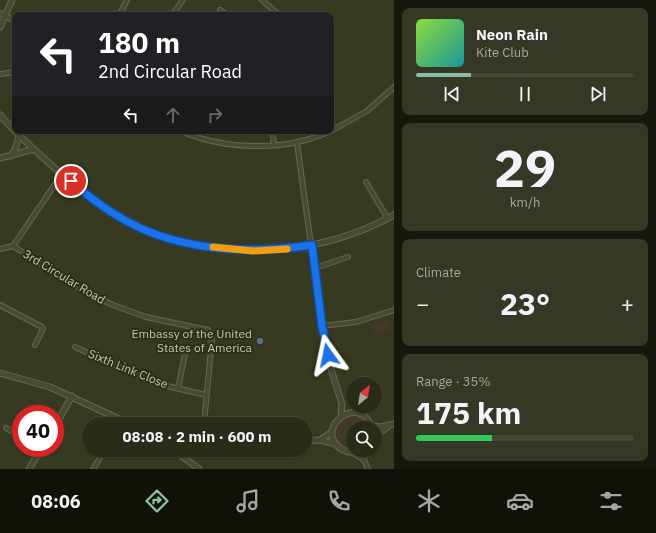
<!DOCTYPE html>
<html lang="en">
<head>
<meta charset="utf-8">
<style>
  :root { --surface:#292c18; --page:#353825; --text:#f1f3f6; --muted:#a5a7a2; --line:#454837; --accent:#8abfa5 }
  body { margin:0; font-family:"IBM Plex Sans",sans-serif; background:var(--page); color:var(--text); height:100vh; display:flex; flex-direction:column; font-size:15px; white-space:nowrap }
  * { box-sizing:border-box; margin:0 }
  p { font-size:13px; color:var(--muted) }
  .icon { flex:none; width:22px; height:22px; fill:none; stroke:currentColor; stroke-width:2; stroke-linecap:round; stroke-linejoin:round }
  .map { position:relative; flex:1; overflow:hidden }
  .side { display:flex; flex-direction:column; gap:8px; padding:8px; background:#17180d; width:262px }
  .side>* { flex:none }
  .guide { position:absolute; left:12px; top:12px; width:322px; height:122px; border-radius:8px; box-shadow:0 1px 3px #0004,0 0 0 1px var(--line); background:#202124; color:#fff; overflow:hidden }
  .needle { width:26px; rotate:30deg }
  .fabs { position:absolute; left:346px; top:377px; display:grid; gap:8px }
  .fabs a { display:grid; place-items:center; width:36px; height:36px; border-radius:50%; background:var(--surface); box-shadow:0 1px 3px #0004,0 0 0 1px var(--line); font-size:20px }
  .speed { position:absolute; left:12px; top:405px; display:flex; gap:8px; font-size:20px; font-weight:700; text-align:center }
  .speed>* { display:grid; place-content:center; width:52px; height:52px; border-radius:50%; background:var(--surface); box-shadow:0 1px 3px #0004,0 0 0 1px var(--line); line-height:1 }
  .speed .limit { border:6px solid #d22; background:#fff; color:#111 }
  .pin { position:absolute; display:grid; place-items:center; width:34px; height:34px; color:#fff; margin:-17px; border:2px solid #fff; border-radius:50%; box-shadow:0 1px 4px #0007 }
  .me { position:absolute; width:44px; margin:-22px; rotate:348deg; stroke-linejoin:round; filter:drop-shadow(0 0 3px #0008) }
  .turn { display:flex; align-items:center; gap:14px; height:84px; padding:0 20px; font-size:18px }
  .turn .icon { width:52px; height:52px; stroke-width:2.5 }
  .turn b { display:block; font-size:28px; line-height:34px }
  .lanes { display:flex; align-items:center; height:38px; padding:0 20px; background:#0003; justify-content:center; gap:20px; direction:ltr }
  .lanes .off { opacity:.35 }
  .big { font-size:30px; font-weight:700; line-height:1.1 }
  .side .card { flex:1; display:flex; flex-direction:column; justify-content:center; gap:6px; min-width:0; padding:0 14px; border-radius:8px; background:var(--page) }
  .side .dial { align-items:center; gap:0 }
  .dial b { font-size:52px; line-height:1 }
  .song { display:flex; align-items:center; gap:12px }
  .cover { width:48px; height:48px; border-radius:6px; background:linear-gradient(135deg,hsl(90 70% 55%),hsl(180 70% 35%)) }
  .played { height:4px; border-radius:2px; background:linear-gradient(90deg,var(--accent) 25%,var(--line) 25%) }
  .keys { display:flex; justify-content:space-around; direction:ltr }
  .heat { display:flex; justify-content:space-between; align-items:center; font-size:22px; direction:ltr }
  .charge { height:6px; border-radius:3px; background:linear-gradient(90deg,#34c759 35%,var(--line) 0) }
  .trip { position:absolute; left:82px; top:417px; width:230px; height:40px; border-radius:20px; background:var(--surface); box-shadow:0 1px 3px #0004,0 0 0 1px var(--line); font-weight:700; line-height:40px; text-align:center }
  .dock { display:flex; height:64px; justify-content:space-around; align-items:center; background:#10120a; color:var(--muted) }
  .dock .icon { width:28px; height:28px }
  .dock .on { color:var(--accent) }
  .dock b { font-size:18px; color:var(--text) }
  main { display:flex; flex:1; min-height:0 }
  .map>svg:first-child { display:block }
  .green { fill:#44382a }
  .lines { fill:none; stroke-linecap:round; stroke-linejoin:round }
  .minor-casing { stroke:#656852; stroke-width:6 }
  .tertiary-casing { stroke:#656852; stroke-width:7 }
  .minor { stroke:#474b34; stroke-width:4 }
  .tertiary { stroke:#474b34; stroke-width:5 }
  .route-casing { stroke:#114b97; stroke-width:10 }
  .route { stroke:#1a73e8; stroke-width:7 }
  .slow { stroke:#f59e0b; stroke-width:7 }
  .service-dot { fill:#5c6f8a; stroke:#2c2f19; stroke-width:1.5 }
  .labels { text-anchor:middle; stroke-width:4; stroke-linejoin:round; paint-order:stroke }
  .street-label { font-size:12px; fill:#c3c7af; stroke:#2c2f19 }
  .poi-label { font-size:12px; fill:#c3c7af; stroke:#2c2f19; text-anchor:end }
</style>
</head>
<body>
<main>
<div class="map">
<svg width="394" height="469" viewBox="0 0 394 469">
  <rect width="100%" height="100%" fill="#373a20"/>
  <path class="green" d="M386 318 391 328 377 336 371 327Z
    M355 414 363 417 371 428H353V450C340 452 334 438 335 428L343 417Z"/>
  <g class="lines">
    <g class="minor-casing">
      <path id="minor" d="M262 0 279 15
        M220 10 227 15
        M0 13 15 21
        M119 15 127 0
        M172 15 183 0
        M0 74 15 72
        M181 131C224 150 287 152 330 131
        M272 131 274 145
        M331 131 367 111 394 87
        M297 143 311 245
        M366 182 388 219
        M13 246 85 292 113 305 146 317 208 330 212 338 204 424
        M0 249 13 246 62 174
        M315 268 348 257
        M0 305 42 327 43 329 35 345
        M322 326 356 322 394 310
        M75 347 148 380 167 386 206 395
        M178 389 185 354
        M6 428 21 437
        M366 450 364 460 368 469
        M353 453 364 460
        M93 469 105 450"/>
    </g>
    <g class="tertiary-casing">
      <path id="tertiary" d="M0 27 12 0
        M0 115C18 136 39 154 59 172 86 195 114 218 147 231 226 262 320 256 394 215
        M10 156 15 150 19 136
        M0 158 34 149
        M311 245 322 326 331 369 342 404 341 416
        M0 373 50 387 130 424
        M55 426 72 396
        M372 426 380 427 394 424
        M375 436 389 426
        M320 440 332 432
        M305 441 320 440 336 444
        M174 450 199 469
        M362 450C355 453 348 453 341 449 312 429 360 391 372 428
        M29 469 42 448"/>
    </g>
    <use href="#minor" class="minor"/>
    <use href="#tertiary" class="tertiary"/>
  </g>
  <g class="lines">
    <g class="route-casing">
      <path id="route" d="M71 181C93 201 119 219 147 231 199 252 257 253 312 245L322 326 328 355"/>
    </g>
    <use href="#route" class="route"/>
    <path class="slow" d="M213 247 253 251 287 249"/>
  </g>
  <circle class="service-dot" cx="260" cy="341" r="4"/>
  <g class="labels">
    <g class="street-label">
      <text transform="translate(64 277) rotate(31)" y="4">3rd Circular Road</text>
      <text transform="translate(128 369) rotate(22)" y="4">Sixth Link Close</text>
    </g>
    <g class="poi-label">
      <text x="252" y="338">Embassy of the United<tspan x="252" dy="14">States of America</tspan></text>
    </g>
  </g>
</svg>
<div class="fabs">
<a><svg class="needle" viewBox="-14 -14 28 28"><path d="M0-13l5 13h-10z" fill="#e53935"/><path d="M0 13l5-13h-10z" fill="#a5a7a2"/></svg></a>
<a><svg class="icon" aria-label="search" viewBox="0 0 24 24"><circle cx="10" cy="10" r="6"/><path d="M15 15l6 6"/></svg></a>
</div>
<div class="speed"><div class="limit">40</div></div>
<div class="pin" style="left:71px;top:181px;background:#d93025"><svg class="icon" aria-label="arrive" viewBox="0 0 24 24"><path d="M6 21V4h12l-3 4 3 4H6"/></svg></div>
<svg class="me" style="left:328px;top:355px" viewBox="-20 -20 40 40"><path d="M0-17L14 15 0 8-14 15z" fill="#1a73e8" stroke="#fff" stroke-width="4"/></svg>
<div class="trip">08:08 · 2 min · 600 m</div>
<div class="guide">
<div class="turn"><svg class="icon" aria-label="left" viewBox="0 0 24 24"><path d="M17 20v-9H6M10 6l-5 5 5 5"/></svg><div><b>180 m</b>2nd Circular Road</div></div>
<div class="lanes"><svg class="icon" aria-label="left" viewBox="0 0 24 24"><path d="M17 20v-9H6M10 6l-5 5 5 5"/></svg><svg class="icon off" aria-label="ahead" viewBox="0 0 24 24"><path d="M12 20V5M6 11l6-6 6 6"/></svg><svg class="icon off" aria-label="right" viewBox="0 0 24 24"><path d="M7 20v-9h11M14 6l5 5-5 5"/></svg></div>
</div>
</div>
<section class="side">
<div class="card">
<div class="song"><i class="cover"></i><div><b>Neon Rain</b><p>Kite Club</p></div></div>
<div class="played"></div>
<div class="keys"><svg class="icon" aria-label="previous" viewBox="0 0 24 24"><path d="M18 5L8 12l10 7zM5 5v14"/></svg><svg class="icon" aria-label="pause" viewBox="0 0 24 24"><path d="M8 5v14M16 5v14"/></svg><svg class="icon" aria-label="next" viewBox="0 0 24 24"><path d="M6 5l10 7-10 7zM19 5v14"/></svg></div>
</div>
<div class="card dial"><b>29</b><p>km/h</p></div>
<div class="card"><p>Climate</p>
<div class="heat"><a>−</a><b class="big">23°</b><a>+</a></div>
</div>
<div class="card"><p>Range · 35%</p><b class="big">175 km</b><div class="charge"></div></div>
</section>
</main>
<nav class="dock">
<b>08:06</b>
<svg class="icon on" aria-label="directions" viewBox="0 0 24 24"><path d="M12 3l9 9-9 9-9-9zM9 14v-3h6M13 9l2 2-2 2"/></svg>
<svg class="icon" aria-label="music" viewBox="0 0 24 24"><path d="M9 18V5l10-2v13"/><circle cx="6" cy="18" r="3"/><circle cx="16" cy="16" r="3"/></svg>
<svg class="icon" aria-label="phone" viewBox="0 0 24 24"><path d="M5 4h4l2 5-3 2q2 4 5 5l2-3 5 2v4C11 20 4 13 5 4z"/></svg>
<svg class="icon" aria-label="climate" viewBox="0 0 24 24"><path d="M12 3v18M4 7l16 10M4 17L20 7"/></svg>
<svg class="icon" aria-label="car" viewBox="0 0 24 24"><path d="M5 17H2v-5l4-1 3-4h7l3 4 3 1v5h-3M9 17h6M6 11h13"/><circle cx="7" cy="17" r="2"/><circle cx="17" cy="17" r="2"/></svg>
<svg class="icon" aria-label="filters" viewBox="0 0 24 24"><path d="M4 7h16M4 17h16"/><circle cx="9" cy="7" r="2"/><circle cx="15" cy="17" r="2"/></svg>
</nav>
</body>
</html>
